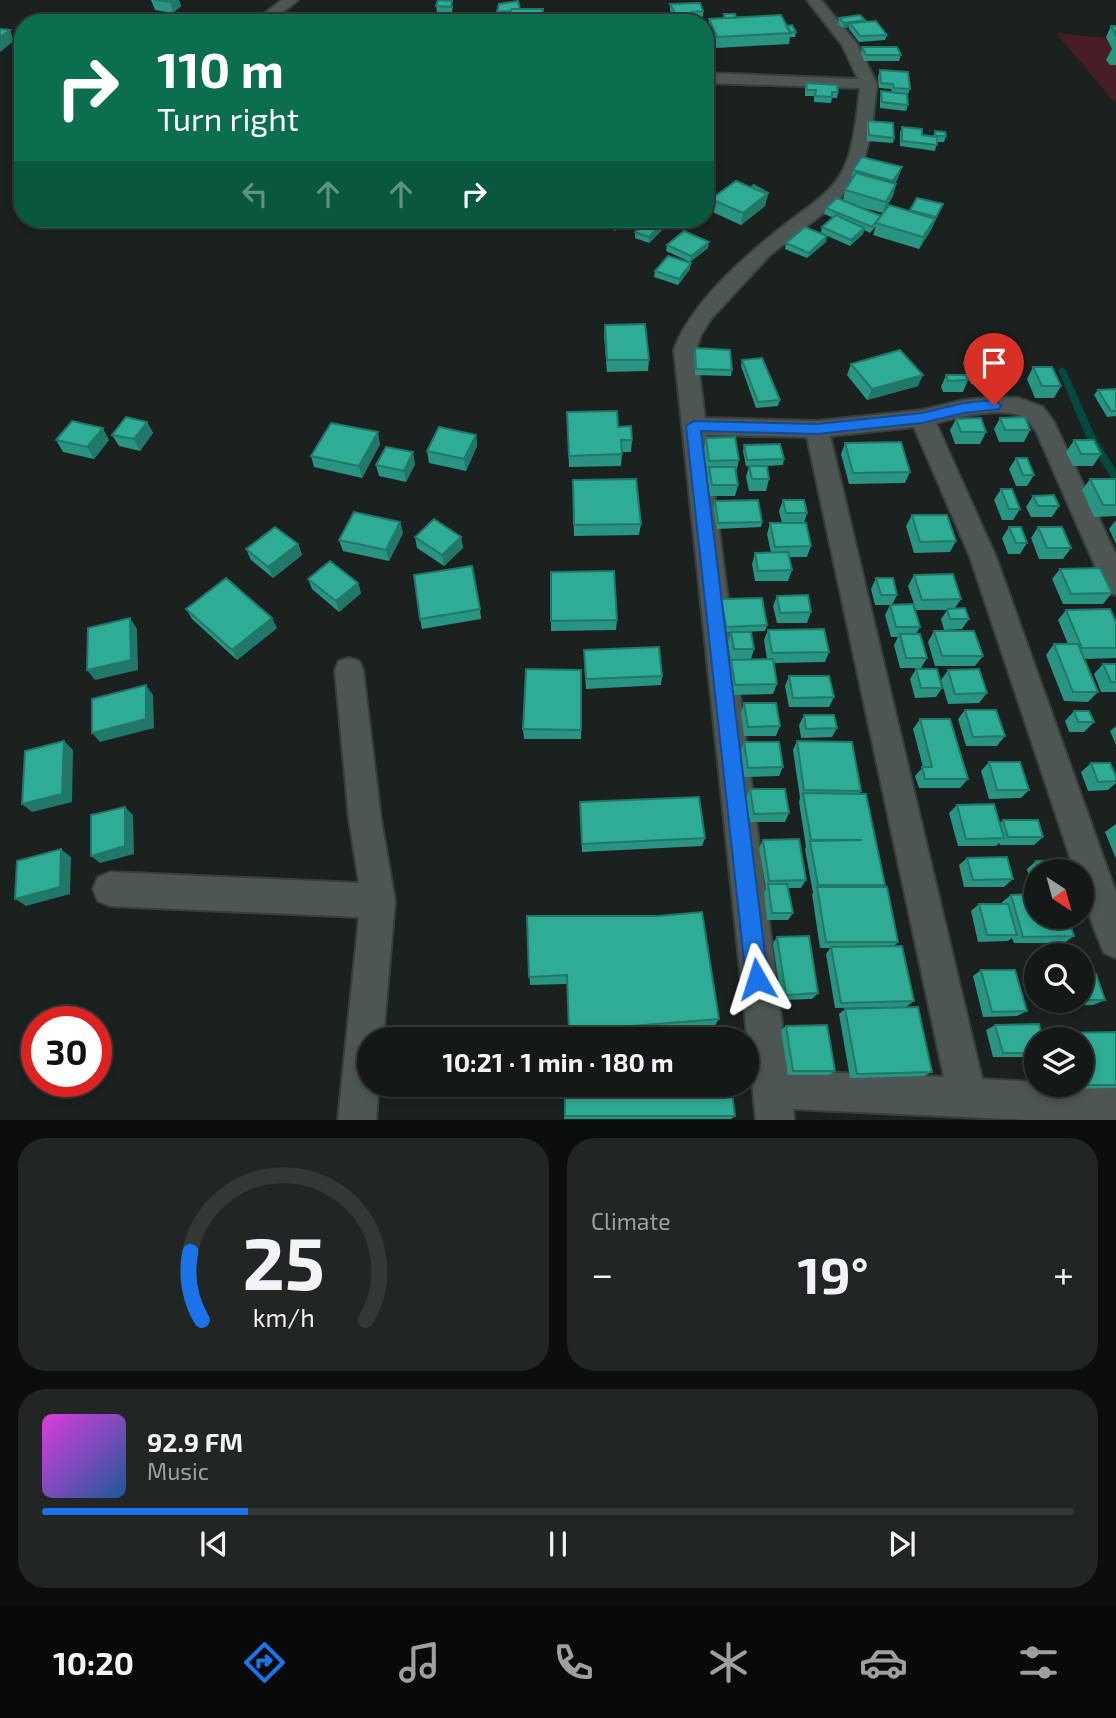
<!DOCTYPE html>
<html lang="en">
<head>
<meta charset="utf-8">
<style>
  :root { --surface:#141917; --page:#212624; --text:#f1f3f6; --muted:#9da0a1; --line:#333836; --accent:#1a73e8 }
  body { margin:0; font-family:"Exo 2",sans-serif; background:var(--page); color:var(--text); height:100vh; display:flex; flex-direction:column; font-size:26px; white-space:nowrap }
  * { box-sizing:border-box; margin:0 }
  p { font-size:23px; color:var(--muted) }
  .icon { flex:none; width:38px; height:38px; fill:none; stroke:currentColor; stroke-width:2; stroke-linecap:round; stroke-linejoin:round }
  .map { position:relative; height:1120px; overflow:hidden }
  .panel { display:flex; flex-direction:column; gap:18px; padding:18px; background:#0b0e0d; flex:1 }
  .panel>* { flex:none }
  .hud { position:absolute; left:14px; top:14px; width:700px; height:214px; border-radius:28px; box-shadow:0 4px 10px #0003,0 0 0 2px var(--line); background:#0b6e4f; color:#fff; overflow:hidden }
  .needle { width:46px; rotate:144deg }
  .tools { position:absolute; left:1024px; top:859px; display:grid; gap:14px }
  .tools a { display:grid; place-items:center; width:70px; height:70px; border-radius:50%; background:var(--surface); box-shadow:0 4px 10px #0003,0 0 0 2px var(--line); font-size:35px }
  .speed { position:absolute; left:21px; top:1006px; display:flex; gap:14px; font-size:35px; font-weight:700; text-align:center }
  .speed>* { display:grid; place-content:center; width:91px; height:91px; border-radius:50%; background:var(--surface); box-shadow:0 4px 10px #0003,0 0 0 2px var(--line); line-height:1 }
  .speed .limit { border:10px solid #d22; background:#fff; color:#111 }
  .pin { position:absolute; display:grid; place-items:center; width:60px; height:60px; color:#fff; margin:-72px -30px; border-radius:50% 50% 50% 0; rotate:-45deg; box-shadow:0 0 7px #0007 }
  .pin .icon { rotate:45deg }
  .me { position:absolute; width:77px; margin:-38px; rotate:354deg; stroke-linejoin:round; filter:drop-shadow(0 0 5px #0008) }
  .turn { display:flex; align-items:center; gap:24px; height:147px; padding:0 28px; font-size:32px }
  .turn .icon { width:91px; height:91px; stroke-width:2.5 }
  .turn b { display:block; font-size:49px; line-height:60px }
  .lanes { display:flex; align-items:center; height:66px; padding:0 28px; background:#0003; justify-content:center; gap:35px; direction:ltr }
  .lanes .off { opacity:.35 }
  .big { font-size:52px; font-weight:700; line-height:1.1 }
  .panel .widget { flex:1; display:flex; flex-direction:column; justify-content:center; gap:10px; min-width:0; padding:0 24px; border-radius:28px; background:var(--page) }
  .panel .dial { align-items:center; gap:0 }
  .dial svg { height:182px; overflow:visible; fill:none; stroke:var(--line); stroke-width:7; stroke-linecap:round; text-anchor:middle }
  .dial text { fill:var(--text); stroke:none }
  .song { display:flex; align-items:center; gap:21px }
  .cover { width:84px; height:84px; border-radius:10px; background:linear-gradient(135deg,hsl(300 70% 55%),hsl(210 70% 35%)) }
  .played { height:7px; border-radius:4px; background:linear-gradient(90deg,var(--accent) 20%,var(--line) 20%) }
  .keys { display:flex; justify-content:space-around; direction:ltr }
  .heat { display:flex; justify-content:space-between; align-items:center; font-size:38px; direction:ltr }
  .panel .tiles { flex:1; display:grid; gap:18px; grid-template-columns:1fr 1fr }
  .widget:last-child { grid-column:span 2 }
  .trip { position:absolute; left:357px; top:1027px; width:402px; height:70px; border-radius:35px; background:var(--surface); box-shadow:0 4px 10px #0003,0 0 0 2px var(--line); font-weight:700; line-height:70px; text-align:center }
  .menu { display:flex; height:112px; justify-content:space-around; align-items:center; background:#080a09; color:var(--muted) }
  .menu .icon { width:49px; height:49px }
  .menu .selected { color:var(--accent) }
  .menu b { font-size:32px; color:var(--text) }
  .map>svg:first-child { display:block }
  .green { fill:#491d28 }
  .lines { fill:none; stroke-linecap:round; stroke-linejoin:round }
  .stream { fill:#024a3f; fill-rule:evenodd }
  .minor-casing { stroke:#383e3c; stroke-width:4 }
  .minor { fill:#4d5653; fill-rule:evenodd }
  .wall { fill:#289481 }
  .shaded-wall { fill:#217869 }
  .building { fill:#2fac96; stroke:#217869; stroke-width:2 }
  .route { fill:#1a73e8; stroke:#114b97; stroke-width:2 }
</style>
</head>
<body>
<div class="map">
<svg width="1116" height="1120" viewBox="0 0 1116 1120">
  <rect width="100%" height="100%" fill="#1a211f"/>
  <path class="green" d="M1056 33 1116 39V104Z"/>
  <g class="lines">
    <path class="stream" d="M1062 367 1066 370 1095 436 1116 470V482L1113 481 1086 437 1058 370Z"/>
    <g class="minor-casing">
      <path id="minor" d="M282 0H298L269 23H252Z
        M807 0H821L857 44 877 84 871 134 860 174 835 204 770 255 711 319 701 335 696 350 705 418 817 421 922 410 964 400 994 397 1018 398 1043 407 1054 422 1116 555V595L1107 592 1103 584 1036 431C1032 426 1029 421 1025 418 1004 405 958 417 936 423L996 557 1116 893V958L1104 953C1093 927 1082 900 1082 872H1075L970 557 914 427 830 436 982 1079 1036 1082V1085L1116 1087V1120H1026L793 1109 794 1120H756L674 350C691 302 747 254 787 223 805 209 831 193 842 172 854 151 857 113 860 88L705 83V73L858 79 842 45ZM707 435 807 437 944 1077 788 1071Z
        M349 658 359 661 363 670 381 819 395 901 383 1040H369V1085H379L376 1120H338L359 917 110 906 98 901 93 889 98 877 110 872 359 883 349 819 335 670 339 661Z"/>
    </g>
    <use href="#minor" class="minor"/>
  </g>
  <path class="wall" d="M151 0H179L181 6 173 13 155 10Z
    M670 4 703 11V17H695L698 23H676L670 10Z
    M436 6H453L452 12H437Z
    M520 9H543V23H504V19L506 17 497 18Z
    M724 14 736 18 786 26 796 32 795 37H790L789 44 716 48 708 30 709 19 723 18Z
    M839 18 864 22 887 35 885 40 859 42 849 29V27L843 28 838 24Z
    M1111 26H1116V65H1110L1106 60 1112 49 1106 37Z
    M862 47 901 55 899 61H864L861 53Z
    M880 70 910 89 908 94H907L908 105 906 111 880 108V97L881 91 892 92 891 89 879 88 878 76Z
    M806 83 838 92 837 98H832L831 103 814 102V96H805V89Z
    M868 121 894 138 893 143 867 141V127Z
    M902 127 922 135 933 136 935 131 946 136 944 142H937L935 151 900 146V132Z
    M902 167 898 178 895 184H896L893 196 883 213 856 206 881 216 910 211 917 198 943 204 931 230 919 249 873 235 876 226 870 233 864 230 863 234 850 246 821 233 822 227 834 218 824 214 826 208 843 201 845 190 851 182 853 170Z
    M751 187 768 193 767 199 766 200 765 206 741 225 710 211V209L705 208V191L715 192 714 197Z
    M564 219H631V220L615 231 600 224V223L594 229Z
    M634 219H646V221L664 223 663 229 649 243 635 238V232L637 230 631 228V223Z
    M827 236 826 242 807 258 785 249 786 243Z
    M667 245 708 248 690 262 666 251Z
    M690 269 678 285 654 277 655 271Z
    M605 325 649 360 648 371 607 372 604 336Z
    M695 348 732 370 731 376 695 375 694 354Z
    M968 351 1002 372 996 384H971L963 363Z
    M742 360 780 400 778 406 756 408 741 366Z
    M851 364 918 386 867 400 847 375Z
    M1033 367 1061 386 1054 398H1035L1027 379Z
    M946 375 968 380 963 392H943L941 387Z
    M1116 389V416L1107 417 1094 395 1098 390Z
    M567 412 618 427 632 440 631 452H622L621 466 569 467Z
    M1000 418 1030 430 1024 442H999L994 429Z
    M956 419 986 432 980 444H955L950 430Z
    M147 422 153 433 140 451 119 446 112 435Z
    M476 435 477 446 466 471 429 463 427 451Z
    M706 438 739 460 736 472 738 485 735 496H710L707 478 708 472H707L704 449Z
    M56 440H109L94 459 63 452Z
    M1074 440 1101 454 1093 466H1073L1066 452Z
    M845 443 910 472 905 483 849 484 841 454Z
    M380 444 362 478 314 467 311 456Z
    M744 445 784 459 783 465 766 466 769 479 766 491H749L746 477 749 466H746L743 451Z
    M1016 458 1034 475 1027 486H1016L1009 469Z
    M415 464 406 482 379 476 376 465Z
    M1090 479H1116V516L1094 517 1082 490Z
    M573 480 641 524 639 535 574 536Z
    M1001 489 1020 509 1013 520H1002L994 500Z
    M1033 496 1059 506 1052 517H1031L1026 507Z
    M783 500 807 513 804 523 811 546 807 557H789L792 570 788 581H755L752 564 755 553H771L767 534 770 523H782L779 511Z
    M715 501 762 522 761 527 717 529 713 507Z
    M912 515 956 541 950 552 914 553 906 526Z
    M1116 520V544L1109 529Z
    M400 522 403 533 389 561 343 551 339 540Z
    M1009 527 1027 543 1020 554H1008L1002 538Z
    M1038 527 1071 548 1063 559H1039L1031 538Z
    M415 537H461L463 548 444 566 417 548Z
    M298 544 302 555 273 578 251 560 246 549Z
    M1060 569 1112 593 1103 604H1063L1052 579Z
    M551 572 617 620 616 630 551 631Z
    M914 575 961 599 955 608 969 619 962 629 944 630 941 619 947 610H916L908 586Z
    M876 578 897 595 892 605 920 627 916 634 927 658 921 668H900L894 645 898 637H891L885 615 890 605H875L871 589Z
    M308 579 358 583 361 593 339 612 312 589Z
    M777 596 811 612 807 623H777L773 606Z
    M721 599 767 625 765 631 742 632 754 649 751 659H767L764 640 768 630 829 652 825 662 774 663 777 684 773 694 732 695 728 670 731 660 728 642 731 632H724L720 605Z
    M186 609 277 628 237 660 192 619Z
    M480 609 481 619 422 629 420 619Z
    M1066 610 1116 648V658L1084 659 1098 692 1088 702 1064 701 1046 655 1054 644H1068L1058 620Z
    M934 631 983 656 975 666H935L928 642Z
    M584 650 662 676 661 685 586 689 584 660Z
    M1103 664H1116V692H1101L1094 674Z
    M916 669 942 688 936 697 915 698 910 679Z
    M948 670 987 693 979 703 948 704 941 680Z
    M789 676 834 697 829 707H789L785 686Z
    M744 703 780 726 776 736H744L741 713Z
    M965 710 1005 736 997 746H966L958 719Z
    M1074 711 1094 722 1084 732H1069L1065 721Z
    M804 715 837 728 832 737 801 738 799 725Z
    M920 719 968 779 960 788H919L915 776 923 767 913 729Z
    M1116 726V745L1110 731Z
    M523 729 581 730V739H524Z
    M797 741 861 791 859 794 885 885 883 887 898 942 894 946 914 1001 906 1007 835 1008 826 954 830 948H820L812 894 813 893 805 849 806 847 799 802 800 798 793 750Z
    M744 742 783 767 779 776 744 777 741 751Z
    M989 762 1029 790 1021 798 989 799 981 771Z
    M1091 763 1116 776V783L1108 790 1088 791 1081 772Z
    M750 789 789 813 785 822H750L746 797Z
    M580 802 705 838 702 846 582 852Z
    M957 805 1000 823 1003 820 1043 837 1034 845H1000L999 843 996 846H958L949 813Z
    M1116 824V859L1105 832Z
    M763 840 806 880 801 888H788L793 913 788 920H767L764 892 766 889 759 848Z
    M967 858 1013 879 1004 887H964L959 865Z
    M1036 861 1065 872H1036V892H1033L1027 869Z
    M1011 895 1074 936 1064 943H1014L1012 938 1008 941 978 942 971 911 979 904H1002V902Z
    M527 916 719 1019 714 1027 569 1038 567 984 530 985Z
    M777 937 818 993 812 999 781 1000 773 943Z
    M981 970 1027 1011 1017 1016 983 1017 973 976Z
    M1082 974 1105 1000 1093 1005 1048 1006 1046 1001H1082Z
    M845 1009 932 1072 924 1076 850 1078 839 1014Z
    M995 1025 1036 1040V1057H993L986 1030Z
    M786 1026 835 1071 829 1075H788L781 1030Z
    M1060 1033H1116V1088L1064 1089 1063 1085H1082V1040H1050L1049 1038Z
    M565 1085 735 1116 731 1119H564Z"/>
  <path class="shaded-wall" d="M172 0H179L181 6 173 13 170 2Z
    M520 10V15L497 18V12Z
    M865 20 864 25 850 23 849 27 843 28 844 23Z
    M10 30 14 41 0 52V37Z
    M902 167 898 178 890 192 893 181Z
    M896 184 893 196 883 213 886 202Z
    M768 193 765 206 741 225 743 213Z
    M595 219H600V223L594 229Z
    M625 219H631V220L615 231V225Z
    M935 219 931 230 919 249 923 237Z
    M664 223 663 229 649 243V237Z
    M864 228 863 234 850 246 851 240Z
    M827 236 826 242 807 258 809 253Z
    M709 242 708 248 690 262 691 256Z
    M691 263 690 269 678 285 679 279Z
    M923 375 918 386 867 400 872 389Z
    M147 422 153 433 140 451 134 439Z
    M103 428 109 440 94 459 87 447Z
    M378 432 380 444 362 478 359 466Z
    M476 435 477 446 466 471 464 459Z
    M413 452 415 464 406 482 404 471Z
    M400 522 403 533 389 561 386 550Z
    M461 537 463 548 444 566 442 555Z
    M298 544 302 555 273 578 268 567Z
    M358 583 361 593 339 612 336 601Z
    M130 618 137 629 138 670 95 680 87 670Z
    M272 618 277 628 237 660 232 650Z
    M146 685 153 695 154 728 100 742 92 733Z
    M64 741 73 750 72 802 32 812 22 804Z
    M125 807 133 815 134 854 100 863 91 856Z
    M61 849 71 857 70 894 26 906 15 899Z"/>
  <path class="building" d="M155 0H172L170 2Z
    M438 0 452 1 451 7 436 6Z
    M518 1 520 9H512L511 11 497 12 499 4Z
    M700 3 703 11 692 12 698 23H680L670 4Z
    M512 9H543L542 19H504Z
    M724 14H735L736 18H725Z
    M781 15 791 33 717 37 709 19Z
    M860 15 865 20 844 23 839 18Z
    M876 21 887 35 860 36 850 23Z
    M792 25 796 32H790L786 26Z
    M1111 26H1116V36Z
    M0 29 10 30 0 37Z
    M862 47H897L901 55H866Z
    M880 70 908 72 910 89 894 88 893 84 881 83Z
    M806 83 837 85 838 92H832V97L815 96 816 90H807Z
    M881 91 907 94 908 105 882 102Z
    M868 121 893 123 894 138 869 135Z
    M902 127 922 129V135L937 137V145L902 141Z
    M935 131 945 132 946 136H936Z
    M862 157 902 167 893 181 853 170Z
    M856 173 896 184 886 202 845 190Z
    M736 181 767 194 743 213 711 199Z
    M754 185 768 193 766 195 767 194 751 187Z
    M705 191 715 192 711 203 705 202Z
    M837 198 881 216 872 227 826 208Z
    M917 198 943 204 936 217 910 210Z
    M889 205 935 219 923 237 876 223Z
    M836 215 864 228 851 240 822 227Z
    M602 219H625L615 225Z
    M634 219H645L641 225 631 223Z
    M649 219 664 223 649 237 635 232Z
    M805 227 827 236 809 253 786 243Z
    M684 231 709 242 691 256 667 245Z
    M668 256 691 263 679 279 655 271Z
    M645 324 649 360H607L605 325Z
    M695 348 730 350 732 370 696 369Z
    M900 350 923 375 872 389 851 364Z
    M968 351H992L1002 372H977Z
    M762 358 780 400 758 402 742 360Z
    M1033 367H1052L1061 386H1042Z
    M946 375H966L968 380 948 381Z
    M1116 389V411H1111L1098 390Z
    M617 411 618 427 631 426 632 440H621L622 454 569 456 567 412Z
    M126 417 147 422 134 439 112 435Z
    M1025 417 1030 430H1005L1000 418Z
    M981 418 986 432H961L956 419Z
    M72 421 103 428 87 447 56 440Z
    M331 423 378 432 359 466 311 456Z
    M439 427 476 435 464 459 427 451Z
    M735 437 739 460 709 461 706 438Z
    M1074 440H1094L1101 454H1081Z
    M901 442 910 472 853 473 845 443Z
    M780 444 784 459 747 460 744 445Z
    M386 447 413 452 404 471 376 465Z
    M1016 458H1027L1034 475H1023Z
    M749 466H767L769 479H752Z
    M709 467H735L738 485H712Z
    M636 479 641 524 574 525 573 480Z
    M1090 479H1116V505H1103Z
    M1001 489H1012L1020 509H1009Z
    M1054 495 1059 506H1038L1033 496Z
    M758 500 762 522 718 523 715 501Z
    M783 500H804L807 513H786Z
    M354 512 400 522 386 550 339 540Z
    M912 515H947L956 541 920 542Z
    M434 519 461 537 442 555 415 537Z
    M770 523H806L811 546 775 547Z
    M275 527 298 544 268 567 246 549Z
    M1009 527H1021L1027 543H1016Z
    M1038 527H1062L1071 548H1047Z
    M788 552 792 570 758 571 755 553Z
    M330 561 358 583 336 601 308 579Z
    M472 566 480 609 420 619 414 575Z
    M1100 568 1112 593 1071 594 1060 569Z
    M614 571 617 620 551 621V572Z
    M953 574 961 599 922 600 914 575Z
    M226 578 272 618 232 650 186 609Z
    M876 578H893L897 595H881Z
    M808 595 811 612 780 613 777 596Z
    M762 598 767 625 726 627 721 599Z
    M913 604 920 627H896L890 605Z
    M965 608 969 619H950L947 609Z
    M1110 609 1116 622V648H1082L1066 610Z
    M130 618 131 660 87 670 88 628Z
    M824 629 829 652 772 653 768 630Z
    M934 631H974L983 656H942Z
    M731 632H751L754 649H734Z
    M900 634H920L927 658H906Z
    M1054 644H1078L1098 692H1073Z
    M659 647 662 676 586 679 584 650Z
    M773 659 777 684 735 685 731 660Z
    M1103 664H1116V682H1111Z
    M526 669 581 670V730L523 729Z
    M916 669H937L942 688H921Z
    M979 669 987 693 955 694 948 670Z
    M789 676H829L834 697 793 698Z
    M146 685V719L92 733V699Z
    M744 703H776L780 726 748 727Z
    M965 710H996L1005 736 973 737Z
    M1074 711H1089L1094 722H1078Z
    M804 715H834L837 728 806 729Z
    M920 719H950L968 779H925L922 767H932Z
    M64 741 62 794 22 804 25 751Z
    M797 741 852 742 861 791 804 790Z
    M744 742H779L783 767 748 768Z
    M989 762H1020L1029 790H997Z
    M1091 763H1110L1116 776V781L1098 782Z
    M750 789H785L789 813 754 814Z
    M803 793 866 794 885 885H818L810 841 862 840H811Z
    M699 797 705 838 582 844 580 802Z
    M994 804 1004 838 966 839 957 805Z
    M125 807V846L91 856V815Z
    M1003 820H1038L1043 837H1008Z
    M799 839 806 880 769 881 763 840Z
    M61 849 60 887 15 899 17 861Z
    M1007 857 1013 879 973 880 967 858Z
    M1036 861H1061L1065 872H1039Z
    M768 884H787L793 913H772Z
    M817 887H887L898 942H826Z
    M1036 894V917H1068L1074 936 1023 937 1011 895Z
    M979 904H1008L1017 935H987Z
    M702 912 719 1019 569 1031 567 975 529 977 527 916H658Z
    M809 936 818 993 786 995 777 937Z
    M902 946 914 1001 841 1003 831 947Z
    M981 970H1015L1027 1011 992 1012Z
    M1082 974H1096L1105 1000H1082Z
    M918 1007 932 1072 857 1074 845 1009Z
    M1039 1024 1043 1040H1036V1053H1003L995 1025Z
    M827 1025 835 1071H793L786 1026Z
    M724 1031 725 1040H591Z
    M1116 1032V1085H1076H1082V1040H1062L1060 1033Z
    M565 1085H731L735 1116H565Z"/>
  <path class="route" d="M994 400 1001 405 999 409 964 413 922 423 817 434 701 431 768 979 764 986 757 989 749 986 746 979 686 426 694 421 817 424 922 413 964 403Z"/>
</svg>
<div class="tools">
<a><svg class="needle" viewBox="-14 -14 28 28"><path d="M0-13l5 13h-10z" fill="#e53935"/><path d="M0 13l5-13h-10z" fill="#9da0a1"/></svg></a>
<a><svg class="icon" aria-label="search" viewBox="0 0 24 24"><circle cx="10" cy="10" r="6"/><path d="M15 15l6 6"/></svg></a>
<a><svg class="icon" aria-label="layers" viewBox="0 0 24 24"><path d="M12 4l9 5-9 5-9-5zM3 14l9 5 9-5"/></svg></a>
</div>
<div class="speed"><div class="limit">30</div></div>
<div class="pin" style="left:994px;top:405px;background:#d93025"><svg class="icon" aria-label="arrive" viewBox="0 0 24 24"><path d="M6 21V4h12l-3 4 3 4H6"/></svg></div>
<svg class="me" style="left:757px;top:979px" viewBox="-20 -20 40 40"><path d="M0-17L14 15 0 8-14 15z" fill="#1a73e8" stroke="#fff" stroke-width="4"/></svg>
<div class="trip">10:21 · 1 min · 180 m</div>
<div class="hud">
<div class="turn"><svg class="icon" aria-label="right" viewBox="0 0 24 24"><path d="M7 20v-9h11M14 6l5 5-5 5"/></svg><div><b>110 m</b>Turn right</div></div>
<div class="lanes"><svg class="icon off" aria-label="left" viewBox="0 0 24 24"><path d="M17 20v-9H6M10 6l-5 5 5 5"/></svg><svg class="icon off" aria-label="ahead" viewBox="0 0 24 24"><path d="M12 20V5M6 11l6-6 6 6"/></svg><svg class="icon off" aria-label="ahead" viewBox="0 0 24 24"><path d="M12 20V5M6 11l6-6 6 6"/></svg><svg class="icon" aria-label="right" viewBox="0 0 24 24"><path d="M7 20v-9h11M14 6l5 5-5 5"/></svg></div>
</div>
</div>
<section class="panel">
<div class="tiles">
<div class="widget dial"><svg viewBox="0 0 100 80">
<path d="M14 69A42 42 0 1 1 86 69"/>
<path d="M14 69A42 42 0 0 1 9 39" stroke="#1a73e8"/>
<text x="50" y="56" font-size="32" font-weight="700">25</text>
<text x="50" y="72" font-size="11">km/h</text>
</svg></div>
<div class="widget"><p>Climate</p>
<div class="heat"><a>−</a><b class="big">19°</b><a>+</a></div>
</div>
<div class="widget">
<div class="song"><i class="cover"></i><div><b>92.9 FM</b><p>Music</p></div></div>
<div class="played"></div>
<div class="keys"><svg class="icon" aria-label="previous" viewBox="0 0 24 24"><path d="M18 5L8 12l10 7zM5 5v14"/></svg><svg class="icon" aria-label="pause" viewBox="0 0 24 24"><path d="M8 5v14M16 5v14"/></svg><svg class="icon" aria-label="next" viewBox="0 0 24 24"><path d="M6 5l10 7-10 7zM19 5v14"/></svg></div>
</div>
</div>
</section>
<nav class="menu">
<b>10:20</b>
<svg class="icon selected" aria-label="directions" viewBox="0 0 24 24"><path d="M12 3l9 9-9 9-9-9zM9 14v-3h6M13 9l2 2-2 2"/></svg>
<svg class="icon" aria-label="music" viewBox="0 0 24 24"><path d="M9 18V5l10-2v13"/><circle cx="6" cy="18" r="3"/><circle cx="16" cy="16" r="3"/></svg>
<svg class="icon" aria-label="phone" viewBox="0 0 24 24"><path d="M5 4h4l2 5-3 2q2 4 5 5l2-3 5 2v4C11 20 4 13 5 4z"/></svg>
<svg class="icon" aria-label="climate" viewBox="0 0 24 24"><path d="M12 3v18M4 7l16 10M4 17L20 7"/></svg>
<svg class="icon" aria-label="car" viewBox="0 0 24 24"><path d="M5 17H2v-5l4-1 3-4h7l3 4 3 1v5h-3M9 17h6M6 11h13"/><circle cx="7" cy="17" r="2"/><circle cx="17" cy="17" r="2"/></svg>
<svg class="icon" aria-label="filters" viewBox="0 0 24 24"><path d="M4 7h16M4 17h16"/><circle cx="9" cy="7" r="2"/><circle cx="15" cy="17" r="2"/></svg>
</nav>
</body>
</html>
